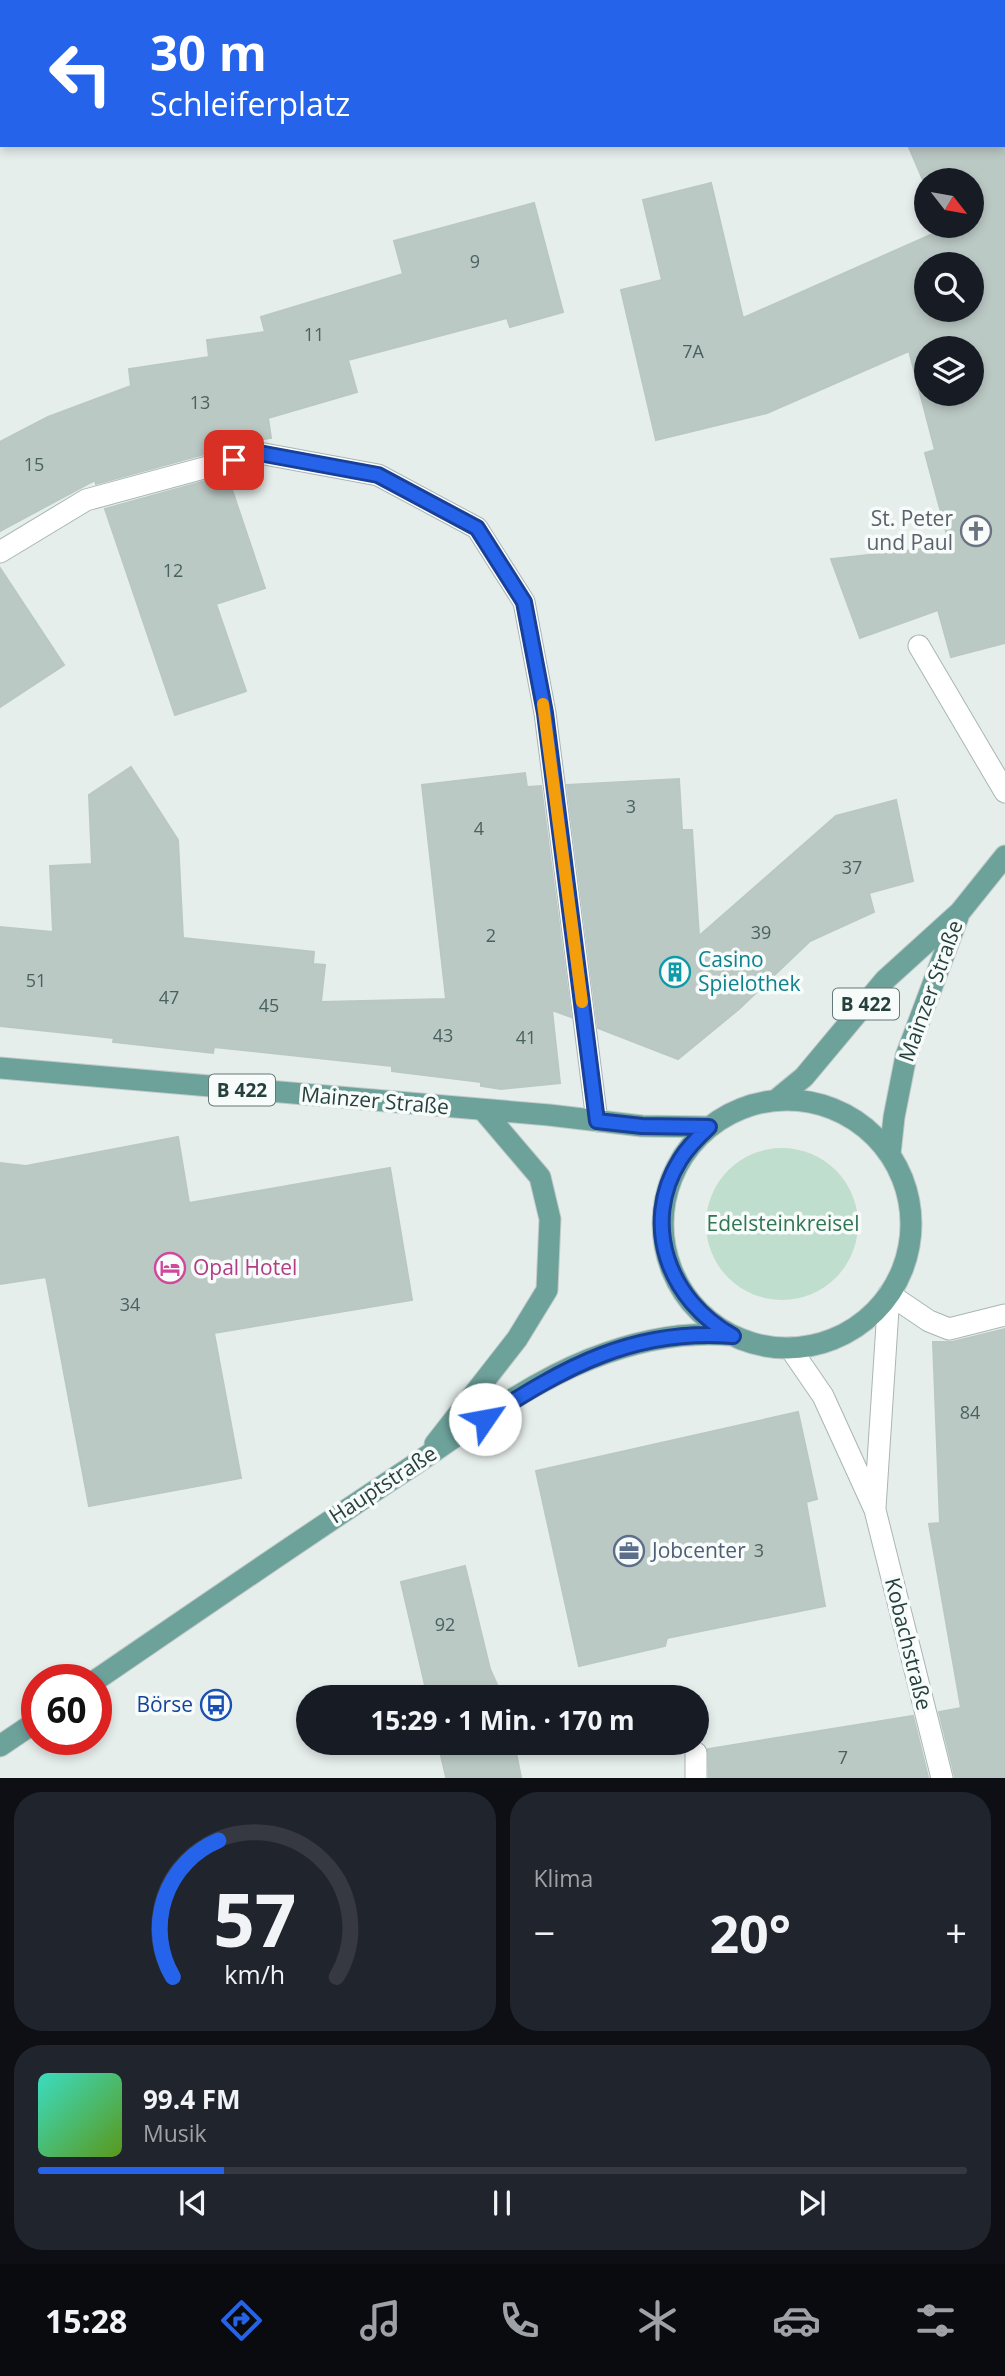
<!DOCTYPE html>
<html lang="de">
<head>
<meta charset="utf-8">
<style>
  :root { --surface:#171b24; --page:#20242c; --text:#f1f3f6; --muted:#9ea1a6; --line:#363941; --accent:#2563eb }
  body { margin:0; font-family:"Open Sans",sans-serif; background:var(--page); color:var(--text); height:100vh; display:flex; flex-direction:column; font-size:26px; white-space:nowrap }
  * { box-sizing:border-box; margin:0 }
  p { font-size:23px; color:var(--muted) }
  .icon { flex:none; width:38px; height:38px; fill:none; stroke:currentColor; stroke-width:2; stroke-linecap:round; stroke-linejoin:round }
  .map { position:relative; height:1778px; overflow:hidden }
  .details { display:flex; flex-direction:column; gap:14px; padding:14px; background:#0d0f14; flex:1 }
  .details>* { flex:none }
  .hud { position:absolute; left:0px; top:0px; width:1006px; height:147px; box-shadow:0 4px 10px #0003; background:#2563eb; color:#fff; overflow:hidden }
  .needle { width:46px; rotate:121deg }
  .fabs { position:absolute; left:914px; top:168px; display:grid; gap:14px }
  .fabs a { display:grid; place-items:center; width:70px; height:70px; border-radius:50%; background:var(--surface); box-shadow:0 4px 10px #0003; font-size:35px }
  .speed { position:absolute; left:21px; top:1664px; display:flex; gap:14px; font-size:35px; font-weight:700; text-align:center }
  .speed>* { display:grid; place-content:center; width:91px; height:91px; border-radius:50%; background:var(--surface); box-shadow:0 4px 10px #0003; line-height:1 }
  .speed .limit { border:10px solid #d22; background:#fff; color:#111 }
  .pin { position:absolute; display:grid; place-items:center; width:60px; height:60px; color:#fff; margin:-30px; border-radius:14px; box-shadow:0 4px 10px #0006 }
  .me { position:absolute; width:77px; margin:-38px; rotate:57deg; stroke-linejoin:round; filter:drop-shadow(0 0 5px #0008) }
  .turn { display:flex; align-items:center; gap:24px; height:147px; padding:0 35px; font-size:32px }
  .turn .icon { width:91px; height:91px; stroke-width:2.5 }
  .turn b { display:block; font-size:49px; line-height:60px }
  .big { font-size:52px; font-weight:700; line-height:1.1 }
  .details .tile { flex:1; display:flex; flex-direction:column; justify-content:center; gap:10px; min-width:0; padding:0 24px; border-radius:28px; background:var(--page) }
  .details .dial { align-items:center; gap:0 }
  .dial svg { height:182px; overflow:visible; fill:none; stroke:var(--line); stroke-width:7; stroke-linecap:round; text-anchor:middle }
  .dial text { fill:var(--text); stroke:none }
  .song { display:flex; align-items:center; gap:21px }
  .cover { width:84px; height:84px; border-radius:10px; background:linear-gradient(135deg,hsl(170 70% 55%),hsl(90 70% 35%)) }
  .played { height:7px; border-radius:4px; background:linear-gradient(90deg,var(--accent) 20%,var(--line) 20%) }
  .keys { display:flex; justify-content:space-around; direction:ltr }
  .heat { display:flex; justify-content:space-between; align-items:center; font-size:38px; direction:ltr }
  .details .tiles { flex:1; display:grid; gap:14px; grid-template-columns:1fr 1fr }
  .tile:last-child { grid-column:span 2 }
  .trip { position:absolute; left:296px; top:1685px; width:413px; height:70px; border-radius:35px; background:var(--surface); box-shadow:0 4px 10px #0003; font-weight:700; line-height:70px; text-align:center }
  .tab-bar { display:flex; height:112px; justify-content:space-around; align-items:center; background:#090b0e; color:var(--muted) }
  .tab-bar .icon { width:49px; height:49px }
  .tab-bar .selected { color:var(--accent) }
  .tab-bar b { font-size:32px; color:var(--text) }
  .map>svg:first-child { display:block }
  .green { fill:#c0decd }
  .building { fill:#bbc9c5; stroke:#b9c8c4; stroke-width:2; fill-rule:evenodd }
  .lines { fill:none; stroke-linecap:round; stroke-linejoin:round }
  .minor-casing { stroke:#a8b6b4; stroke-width:23 }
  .major-casing { stroke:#c2cac9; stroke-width:23 }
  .minor { stroke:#fff; stroke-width:21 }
  .major { stroke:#6da29b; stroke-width:21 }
  .route-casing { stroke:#184099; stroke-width:18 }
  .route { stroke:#2563eb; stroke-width:12 }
  .slow { stroke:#f59e0b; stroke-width:12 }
  .labels { text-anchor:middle; stroke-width:7; stroke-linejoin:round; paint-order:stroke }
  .number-label { font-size:18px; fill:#4a625f }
  .shield { fill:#f7fbf9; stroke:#647875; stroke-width:2 }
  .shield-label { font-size:19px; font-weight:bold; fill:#25403d }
  .worship-label { font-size:21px; fill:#5b616d; stroke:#f7fbf9; text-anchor:end }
  .culture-label { font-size:21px; fill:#0d838f; stroke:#f7fbf9; text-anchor:start }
  .street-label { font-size:21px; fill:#25403d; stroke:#f7fbf9 }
  .park-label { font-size:21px; fill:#317655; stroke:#f7fbf9 }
  .hotel-label { font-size:21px; fill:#b23c85; stroke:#f7fbf9; text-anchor:start }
  .service-label { font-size:21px; fill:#4e5e75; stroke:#f7fbf9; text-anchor:start }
  .transit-label { font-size:21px; fill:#164399; stroke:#f7fbf9; text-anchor:end }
</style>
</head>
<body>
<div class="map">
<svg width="1005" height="1778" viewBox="0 0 1005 1778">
  <rect width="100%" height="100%" fill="#e6eeec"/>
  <path class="green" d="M706 1224a76 76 0 1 1 152 0a76 76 0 1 1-152 0Z"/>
  <path class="building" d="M908 145H1005V643L951 657 938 610 860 638 831 559 950 546 925 453 935 450 909 351 767 413 656 440 621 290 662 280 643 200 711 183 743 318 944 229 943 226H971V180H926V187ZM926 264H971V310H926ZM926 348H971V394H926Z
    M534 203 563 312 510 327 507 318 348 360 357 392 268 418 271 438 217 446 219 450 96 484 95 480 0 531V442L48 417 131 386 129 369 209 357 207 340 265 332 261 317 403 274 394 241Z
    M227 475 265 588 216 604 246 691 175 715 105 509Z
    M0 568 64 665 0 707Z
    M131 767 178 840 183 938 314 952 313 964 325 965 321 1002 446 999 422 785 525 773 527 787 541 786 571 1017 552 1010 560 1083 501 1089 481 1086V1082L392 1071V1066L214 1047 213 1053 113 1042 114 1038 0 1026V927L53 932 50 866 92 864 89 795Z
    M679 779 682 830H692L699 936 836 816 896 800 913 881 869 893 874 912 810 941 739 1009 678 1059 598 1028 567 785Z
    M178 1137 189 1203 390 1168 412 1300 214 1333 241 1478 89 1506 46 1277 0 1284V1163L26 1166Z
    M1005 1329V1777H955L939 1712 961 1708 929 1524 940 1523 933 1342H952Z
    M798 1412 817 1499 806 1502 825 1606 667 1638 665 1646 579 1666 536 1471Z
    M465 1566 490 1669 503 1698H428L401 1582Z
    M913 1716 928 1777H709L708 1749Z
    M438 1743H514L521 1777H446Z"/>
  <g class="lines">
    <g class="minor-casing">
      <path id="minor" d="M48 2 52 0
        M0 20 2 19
        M0 552 86 500 259 453 378 475 477 528 524 602 545 713 597 1121
        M919 646 1005 792
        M889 1294 929 1321 949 1329 1005 1315
        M790 1348 823 1396 875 1510 942 1778
        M875 1508 889 1294
        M696 1778V1753"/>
    </g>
    <g class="major-casing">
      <path id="major" d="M0 1068 549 1115 642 1126 709 1127
        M663 1224a124 124 0 1 1 248 0a124 124 0 1 1-248 0Z
        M776 1100 804 1077 885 980 960 912 1005 856
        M890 1154 894 1117 906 1056 958 917
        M435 1444 517 1339 547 1290 550 1219 540 1177 483 1110
        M96 1680C200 1609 303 1538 408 1469 466 1430 525 1385 590 1359 635 1341 681 1331 730 1335
        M0 1746 37 1721"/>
    </g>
    <use href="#minor" class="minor"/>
    <use href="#major" class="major"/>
  </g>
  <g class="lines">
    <g class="route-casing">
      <path id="route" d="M234 460 259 453 378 475 477 528 524 602 545 713 597 1121 642 1126 709 1127C698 1137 688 1147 680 1160 640 1224 669 1301 733 1336 634 1328 565 1367 485 1419"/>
    </g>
    <use href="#route" class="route"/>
    <path class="slow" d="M543 704 582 1002"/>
  </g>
  <defs>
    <g id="church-ring" transform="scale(1.575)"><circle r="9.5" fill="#f7fbf9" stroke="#6b7280" stroke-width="1.5"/><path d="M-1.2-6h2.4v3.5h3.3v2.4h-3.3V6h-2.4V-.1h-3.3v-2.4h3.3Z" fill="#6b7280"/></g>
    <g id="building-ring" transform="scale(1.575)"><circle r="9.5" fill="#f7fbf9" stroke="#0f9aa8" stroke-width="1.5"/><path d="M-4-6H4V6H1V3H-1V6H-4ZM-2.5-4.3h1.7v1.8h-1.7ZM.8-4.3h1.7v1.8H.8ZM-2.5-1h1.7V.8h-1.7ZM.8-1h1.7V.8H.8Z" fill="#0f9aa8"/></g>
    <g id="hotel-ring" transform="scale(1.575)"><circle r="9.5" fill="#f7fbf9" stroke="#d1479c" stroke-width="1.5"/><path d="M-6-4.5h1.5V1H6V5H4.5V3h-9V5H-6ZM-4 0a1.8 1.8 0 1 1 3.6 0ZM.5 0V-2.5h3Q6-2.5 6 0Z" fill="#d1479c"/></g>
    <g id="office-ring" transform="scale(1.575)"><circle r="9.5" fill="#f7fbf9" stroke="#5c6f8a" stroke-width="1.5"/><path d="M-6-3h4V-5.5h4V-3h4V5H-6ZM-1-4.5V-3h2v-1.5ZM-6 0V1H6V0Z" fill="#5c6f8a"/></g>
    <g id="bus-ring" transform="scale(1.575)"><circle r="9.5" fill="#f7fbf9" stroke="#1a4fb4" stroke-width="1.5"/><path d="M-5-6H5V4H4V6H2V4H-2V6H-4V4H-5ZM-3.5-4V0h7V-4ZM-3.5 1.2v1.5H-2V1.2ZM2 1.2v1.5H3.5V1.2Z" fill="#1a4fb4"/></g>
  </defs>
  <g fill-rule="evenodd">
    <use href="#church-ring" x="976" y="531"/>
    <use href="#building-ring" x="675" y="972"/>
    <use href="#hotel-ring" x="170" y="1268"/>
    <use href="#office-ring" x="629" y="1551"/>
    <use href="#bus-ring" x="216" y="1705"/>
  </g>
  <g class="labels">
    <g class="number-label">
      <text x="475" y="268">9</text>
      <text x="314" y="341">11</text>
      <text x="693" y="358">7A</text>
      <text x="200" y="409">13</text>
      <text x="34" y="471">15</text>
      <text x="173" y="577">12</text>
      <text x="631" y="813">3</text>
      <text x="479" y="835">4</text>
      <text x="852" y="874">37</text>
      <text x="761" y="939">39</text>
      <text x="491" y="942">2</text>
      <text x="36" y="987">51</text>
      <text x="169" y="1004">47</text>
      <text x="269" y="1012">45</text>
      <text x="443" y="1042">43</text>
      <text x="526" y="1044">41</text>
      <text x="130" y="1311">34</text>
      <text x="970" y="1419">84</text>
      <text x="759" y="1557">3</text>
      <text x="445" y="1631">92</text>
      <text x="843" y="1764">7</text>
    </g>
    <g class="shield">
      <rect x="833" y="988.5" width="66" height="31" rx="5"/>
      <rect x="209" y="1074.5" width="66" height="31" rx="5"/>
    </g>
    <g class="shield-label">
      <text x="866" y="1011">B 422</text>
      <text x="242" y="1097">B 422</text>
    </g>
    <g class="worship-label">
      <text x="953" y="526">St. Peter<tspan x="953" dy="24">und Paul</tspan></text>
    </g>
    <g class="culture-label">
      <text x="698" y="967">Casino<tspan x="698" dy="24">Spielothek</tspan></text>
    </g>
    <g class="street-label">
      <text transform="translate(931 991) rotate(-70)" y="7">Mainzer Straße</text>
      <text transform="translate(375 1101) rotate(5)" y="7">Mainzer Straße</text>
      <text transform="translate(383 1485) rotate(-33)" y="7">Hauptstraße</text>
      <text transform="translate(908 1644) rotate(76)" y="7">Kobachstraße</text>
    </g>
    <g class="park-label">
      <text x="783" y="1231">Edelsteinkreisel</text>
    </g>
    <g class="hotel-label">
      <text x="193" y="1275">Opal Hotel</text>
    </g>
    <g class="service-label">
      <text x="652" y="1558">Jobcenter</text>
    </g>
    <g class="transit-label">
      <text x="193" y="1712">Börse</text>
    </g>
  </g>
</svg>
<div class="fabs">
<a><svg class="needle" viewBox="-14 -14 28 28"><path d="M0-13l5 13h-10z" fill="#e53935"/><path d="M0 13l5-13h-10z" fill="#9ea1a6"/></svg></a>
<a><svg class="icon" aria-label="search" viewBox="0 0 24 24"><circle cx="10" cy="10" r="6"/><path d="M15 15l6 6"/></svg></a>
<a><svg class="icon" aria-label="layers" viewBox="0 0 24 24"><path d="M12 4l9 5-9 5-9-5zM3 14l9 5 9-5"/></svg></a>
</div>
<div class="speed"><div class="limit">60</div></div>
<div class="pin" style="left:234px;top:460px;background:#d93025"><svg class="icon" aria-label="arrive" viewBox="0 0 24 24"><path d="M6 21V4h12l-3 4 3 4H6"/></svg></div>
<svg class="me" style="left:485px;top:1419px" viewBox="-20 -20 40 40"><circle r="19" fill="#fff"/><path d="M0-13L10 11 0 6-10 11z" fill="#2563eb"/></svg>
<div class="trip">15:29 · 1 Min. · 170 m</div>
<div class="hud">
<div class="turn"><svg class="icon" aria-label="left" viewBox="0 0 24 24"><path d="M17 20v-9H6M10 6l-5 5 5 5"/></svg><div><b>30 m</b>Schleiferplatz</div></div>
</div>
</div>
<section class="details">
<div class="tiles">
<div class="tile dial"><svg viewBox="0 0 100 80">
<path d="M14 69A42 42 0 1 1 86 69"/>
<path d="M14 69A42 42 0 0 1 34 9" stroke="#2563eb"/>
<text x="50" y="56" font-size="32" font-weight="700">57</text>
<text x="50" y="72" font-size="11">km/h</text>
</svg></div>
<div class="tile"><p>Klima</p>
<div class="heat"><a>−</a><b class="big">20°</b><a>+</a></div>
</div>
<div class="tile">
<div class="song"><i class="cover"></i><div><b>99.4 FM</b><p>Musik</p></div></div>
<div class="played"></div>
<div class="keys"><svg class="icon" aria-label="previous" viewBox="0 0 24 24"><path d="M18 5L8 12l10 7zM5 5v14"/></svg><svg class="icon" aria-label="pause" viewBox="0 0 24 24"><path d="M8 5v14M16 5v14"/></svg><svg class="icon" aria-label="next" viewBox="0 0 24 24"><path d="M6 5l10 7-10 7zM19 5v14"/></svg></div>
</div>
</div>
</section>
<nav class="tab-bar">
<b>15:28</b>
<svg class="icon selected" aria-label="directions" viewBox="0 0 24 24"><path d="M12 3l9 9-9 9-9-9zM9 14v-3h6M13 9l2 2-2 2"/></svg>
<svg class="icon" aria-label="music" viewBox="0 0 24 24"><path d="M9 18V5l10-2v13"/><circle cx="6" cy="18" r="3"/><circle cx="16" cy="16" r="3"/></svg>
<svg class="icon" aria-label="phone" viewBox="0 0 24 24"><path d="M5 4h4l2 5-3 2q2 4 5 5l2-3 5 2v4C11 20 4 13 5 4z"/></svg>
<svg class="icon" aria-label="climate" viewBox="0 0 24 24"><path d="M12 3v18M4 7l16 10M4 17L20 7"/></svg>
<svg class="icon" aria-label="car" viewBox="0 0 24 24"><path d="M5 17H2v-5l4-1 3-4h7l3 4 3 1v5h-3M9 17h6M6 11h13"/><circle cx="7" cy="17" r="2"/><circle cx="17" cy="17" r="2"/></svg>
<svg class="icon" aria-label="filters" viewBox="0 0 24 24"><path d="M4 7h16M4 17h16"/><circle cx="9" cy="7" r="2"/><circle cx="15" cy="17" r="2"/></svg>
</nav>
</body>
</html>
